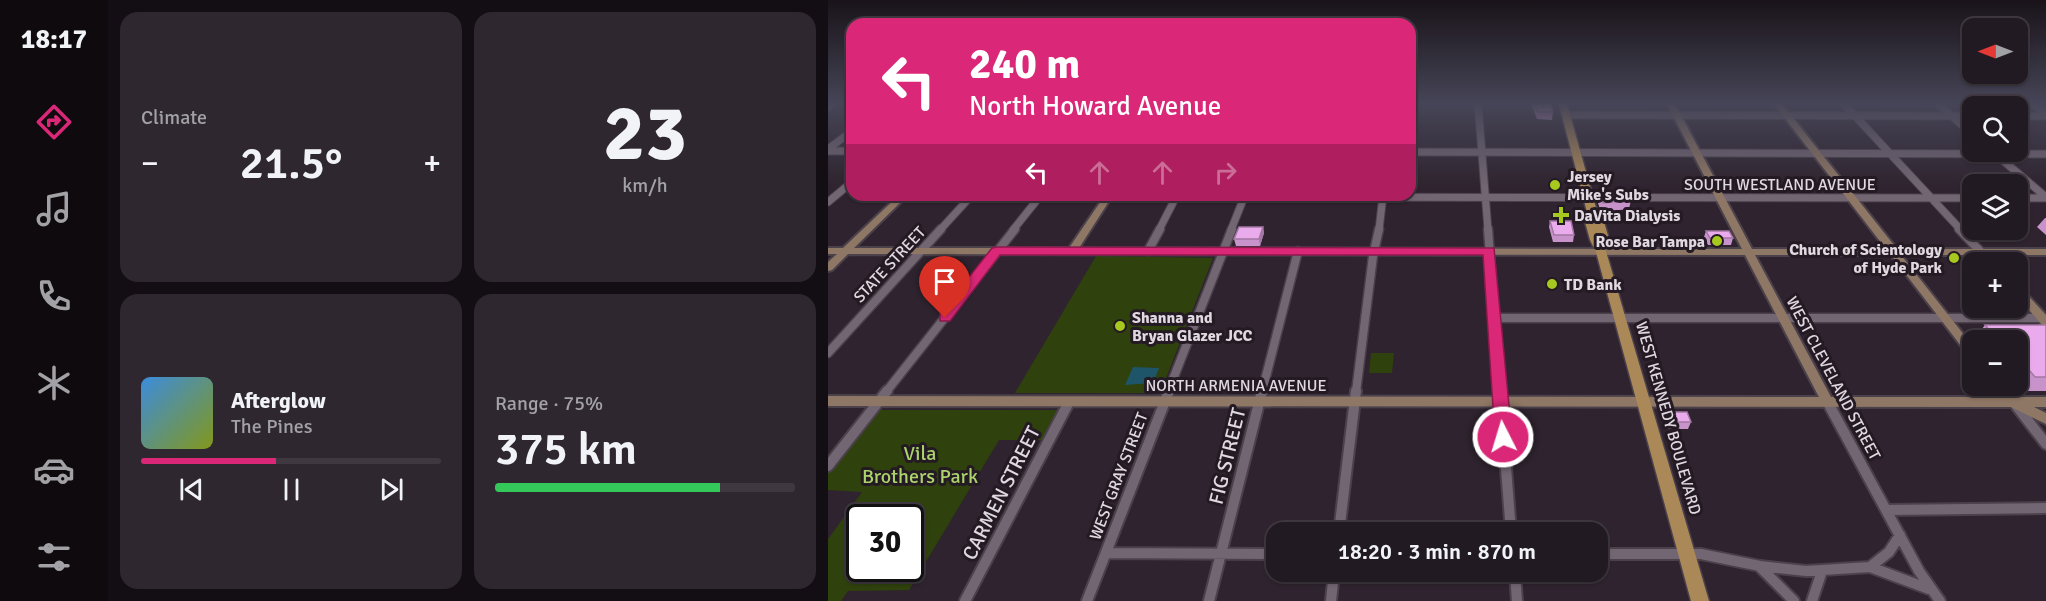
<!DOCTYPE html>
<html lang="en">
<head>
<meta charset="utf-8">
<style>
  :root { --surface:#221a22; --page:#2e272f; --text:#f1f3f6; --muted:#a2a1a5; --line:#3f3840; --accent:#db2777 }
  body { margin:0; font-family:Signika,sans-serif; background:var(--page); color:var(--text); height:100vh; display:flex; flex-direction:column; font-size:22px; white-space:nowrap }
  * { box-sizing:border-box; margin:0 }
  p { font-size:20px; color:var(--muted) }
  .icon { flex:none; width:33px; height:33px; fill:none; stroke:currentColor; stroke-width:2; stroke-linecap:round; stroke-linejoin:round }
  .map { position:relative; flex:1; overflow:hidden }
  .drawer { display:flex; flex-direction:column; gap:12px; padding:12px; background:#130e13; width:720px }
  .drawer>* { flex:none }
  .banner { position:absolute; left:18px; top:18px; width:570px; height:183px; border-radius:18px; box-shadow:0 2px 4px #0004,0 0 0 2px var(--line); background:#db2777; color:#fff; overflow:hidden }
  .needle { width:39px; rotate:270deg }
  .buttons { position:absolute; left:1134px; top:18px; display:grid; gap:12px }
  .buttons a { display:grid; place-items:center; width:66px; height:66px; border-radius:12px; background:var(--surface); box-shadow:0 2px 4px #0004,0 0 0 2px var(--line); font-size:30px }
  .speed { position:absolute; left:18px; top:504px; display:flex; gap:12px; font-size:30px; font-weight:700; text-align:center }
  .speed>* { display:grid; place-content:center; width:78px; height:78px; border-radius:50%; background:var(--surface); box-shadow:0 2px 4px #0004,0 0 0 2px var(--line); line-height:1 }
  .speed .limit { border:3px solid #111; border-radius:9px; background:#fff; color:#111 }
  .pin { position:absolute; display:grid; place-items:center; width:51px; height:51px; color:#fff; margin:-62px -26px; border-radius:50% 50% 50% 0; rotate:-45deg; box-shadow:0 0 6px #0007 }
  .pin .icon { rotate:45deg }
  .me { position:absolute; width:66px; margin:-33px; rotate:355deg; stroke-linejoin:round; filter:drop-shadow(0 0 4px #0008) }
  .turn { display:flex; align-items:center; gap:21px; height:126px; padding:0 24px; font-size:27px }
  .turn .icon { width:78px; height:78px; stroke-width:2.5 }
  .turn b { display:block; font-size:42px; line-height:51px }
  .lanes { display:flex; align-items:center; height:57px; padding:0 24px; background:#0003; justify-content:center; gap:30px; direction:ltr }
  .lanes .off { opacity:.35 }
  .big { font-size:45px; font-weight:600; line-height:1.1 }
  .drawer .widget { flex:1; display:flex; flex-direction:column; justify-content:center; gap:9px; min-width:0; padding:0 21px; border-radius:18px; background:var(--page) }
  .drawer .dial { align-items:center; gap:0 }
  .dial b { font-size:78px; line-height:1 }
  .song { display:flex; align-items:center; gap:18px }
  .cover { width:72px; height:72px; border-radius:9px; background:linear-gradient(135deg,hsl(210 70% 55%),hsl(70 70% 35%)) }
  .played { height:6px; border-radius:3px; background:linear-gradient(90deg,var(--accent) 45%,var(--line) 45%) }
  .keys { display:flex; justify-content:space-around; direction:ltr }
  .heat { display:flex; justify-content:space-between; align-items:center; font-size:33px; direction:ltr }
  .charge { height:9px; border-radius:4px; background:linear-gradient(90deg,#34c759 75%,var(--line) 0) }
  .drawer .tiles { flex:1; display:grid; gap:12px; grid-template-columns:repeat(2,1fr) }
  .trip { position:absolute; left:438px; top:522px; width:342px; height:60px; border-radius:18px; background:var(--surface); box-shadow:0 2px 4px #0004,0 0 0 2px var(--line); font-weight:600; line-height:60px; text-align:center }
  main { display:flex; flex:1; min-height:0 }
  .tabs { display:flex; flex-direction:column; width:108px; justify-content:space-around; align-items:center; background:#0e0a0e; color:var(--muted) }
  .tabs .icon { width:42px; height:42px }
  .tabs .on { color:var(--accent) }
  .tabs b { font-size:27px; color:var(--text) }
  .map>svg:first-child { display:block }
  .green { fill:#2f410d; fill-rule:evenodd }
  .water { fill:#1e5569 }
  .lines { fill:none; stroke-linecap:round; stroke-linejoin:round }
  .street-far2-casing { stroke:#4b414b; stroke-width:9 }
  .street-far1-casing { stroke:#4b414b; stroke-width:11 }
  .street-casing { stroke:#4b414b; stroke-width:14 }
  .secondary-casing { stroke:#4b414b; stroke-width:4 }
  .primary-casing { stroke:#4b414b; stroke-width:3 }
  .street-far2 { stroke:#736673; stroke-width:7 }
  .street-far1 { stroke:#736673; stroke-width:8 }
  .street { stroke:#736673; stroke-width:10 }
  .secondary { fill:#8f7765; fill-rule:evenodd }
  .primary { fill:#aa8857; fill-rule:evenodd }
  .wall { fill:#c893ca }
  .shaded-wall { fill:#a378a4 }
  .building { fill:#e9abeb; stroke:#a378a4; stroke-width:1.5 }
  .route { fill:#db2777; stroke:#8e194d; stroke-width:1.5 }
  .poi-dot { fill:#a7c81f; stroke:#241a24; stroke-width:2 }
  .labels { text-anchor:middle; stroke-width:6; stroke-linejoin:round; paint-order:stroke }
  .poi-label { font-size:16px; font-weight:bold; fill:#e1d9e1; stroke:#241a24; text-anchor:start }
  .street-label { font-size:16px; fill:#e1d9e1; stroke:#241a24 }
  .near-park-label { font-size:20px; fill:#acd36b; stroke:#241a24 }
  .near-street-label { font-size:20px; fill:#e1d9e1; stroke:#241a24 }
</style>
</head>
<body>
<main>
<nav class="tabs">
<b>18:17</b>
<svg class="icon on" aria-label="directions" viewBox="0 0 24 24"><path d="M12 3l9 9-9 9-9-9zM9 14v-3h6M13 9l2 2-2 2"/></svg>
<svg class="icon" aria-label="music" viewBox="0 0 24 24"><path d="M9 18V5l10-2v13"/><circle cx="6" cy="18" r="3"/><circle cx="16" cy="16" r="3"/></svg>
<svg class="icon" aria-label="phone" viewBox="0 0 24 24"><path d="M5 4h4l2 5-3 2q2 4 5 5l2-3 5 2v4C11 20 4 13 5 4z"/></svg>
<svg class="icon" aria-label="climate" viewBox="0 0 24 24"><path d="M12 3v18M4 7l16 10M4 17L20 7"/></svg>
<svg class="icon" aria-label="car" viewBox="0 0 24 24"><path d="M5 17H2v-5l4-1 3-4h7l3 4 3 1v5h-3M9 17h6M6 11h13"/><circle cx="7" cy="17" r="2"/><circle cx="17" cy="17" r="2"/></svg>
<svg class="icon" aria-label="filters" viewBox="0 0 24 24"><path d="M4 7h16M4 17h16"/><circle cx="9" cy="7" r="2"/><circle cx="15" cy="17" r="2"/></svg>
</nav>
<section class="drawer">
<div class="tiles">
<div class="widget"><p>Climate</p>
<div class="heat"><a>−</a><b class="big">21.5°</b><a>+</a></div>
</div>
<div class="widget dial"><b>23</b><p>km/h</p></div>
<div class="widget">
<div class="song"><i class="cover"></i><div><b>Afterglow</b><p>The Pines</p></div></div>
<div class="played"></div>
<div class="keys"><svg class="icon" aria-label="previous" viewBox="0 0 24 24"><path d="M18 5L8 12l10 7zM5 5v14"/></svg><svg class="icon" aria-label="pause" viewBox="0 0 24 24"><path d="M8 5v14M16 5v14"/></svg><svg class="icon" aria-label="next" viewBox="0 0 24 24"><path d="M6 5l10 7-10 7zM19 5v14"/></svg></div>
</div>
<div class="widget"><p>Range · 75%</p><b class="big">375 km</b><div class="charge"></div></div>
</div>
</section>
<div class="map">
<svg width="1218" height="601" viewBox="0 0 1218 601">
  <rect width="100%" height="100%" fill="#2e232e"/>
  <path class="green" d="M268 256 385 258 333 391 327 393H187Z
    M543 353H566L564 373H541Z
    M51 410H230L231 414 218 440H171L81 590 20 591 13 601H0V539L34 492 0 490V471L43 415ZM32 518H82V568H32Z"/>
  <path class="water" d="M305 367 331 368 325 383 297 385Z"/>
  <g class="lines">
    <g class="street-far2-casing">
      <path id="street-far2" d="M650 104 660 230
        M1016 104 1133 230
        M1110 104 1144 134
        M1205 104 1218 114
        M0 107 4 104
        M738 115 1144 116
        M1190 116H1218
        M0 149 24 131
        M0 151H24
        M582 152 1218 154
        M1165 152 1218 197
        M416 197 1144 198
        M1190 198H1218
        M0 202 24 182
        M112 230 144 195
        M185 230 213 195
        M331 230 349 195
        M403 230 417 195
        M551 230 555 195"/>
    </g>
    <g class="street-far1-casing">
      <path id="street-far1" d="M660 229 672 392
        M1131 229 1153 252
        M320 251 332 229
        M666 318H1215
        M0 353 113 229
        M58 392 187 229
        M340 392 404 229
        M434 392 470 251
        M528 392 545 256 551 229"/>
    </g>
    <g class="street-casing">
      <path id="street" d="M672 391 683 532
        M999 401 1091 571 1112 601
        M1187 404 1218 444
        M0 466 59 391
        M1058 510 1218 508
        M511 532 528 391
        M278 553 448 554
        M770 554H873L932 566 978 571 1042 567 1101 589
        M932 567 966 601
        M1042 567 1061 552 1072 535
        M687 572 689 601
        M137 601 241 402
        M259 601 341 391
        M381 601 434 391
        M503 601 506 572
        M984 601 994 571"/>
    </g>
    <g class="secondary-casing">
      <path id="secondary" d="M839 104H847L924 249H1058L946 104H954L1069 249H1218V255H1073L1144 345V356L1140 355 1063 255H927L1003 397H1174L1166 386H1179L1188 397H1218V407H1206L1218 413V424L1183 407 0 406V396L991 397 917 255 20 254 4 270 0 271V262L9 254H0V248H15L71 195H80L26 248H241L277 195H285L251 248 914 249Z
        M1190 288 1194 289 1218 315V326L1214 325 1190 297Z"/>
    </g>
    <g class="primary-casing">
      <path id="primary" d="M731 104H739L770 215 776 222 781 239 777 248 881 601H863L768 252 762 240 757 222 760 216Z"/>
    </g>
    <use href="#street-far2" class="street-far2"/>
    <use href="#street-far1" class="street-far1"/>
    <use href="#street" class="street"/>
    <use href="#secondary" class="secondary"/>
    <use href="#primary" class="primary"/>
  </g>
  <path class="wall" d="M703 104H723L725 112 724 120 709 119Z
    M772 194 803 200 801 209 773 212 770 203Z
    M1217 218H1218V235L1209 227Z
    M722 221 746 235 745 242H725L721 227Z
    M435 227 436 233 432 246H408L406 239Z
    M878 231 905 238 903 245H880L876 237Z
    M1157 325H1218V391H1195L1190 384V340H1149L1147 338Z
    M839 412 863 422 860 429H840L837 418Z"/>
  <path class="shaded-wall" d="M435 227 436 233 432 246 431 239Z"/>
  <path class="building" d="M707 104H723L725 112H710Z
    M772 194H801L803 200 775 203Z
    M722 221H743L746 235H726Z
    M411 227H435L431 239H406Z
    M878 231H901L905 238H882Z
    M1157 325H1218V377H1207L1202 371H1196L1190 363V340H1170Z
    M839 412H859L863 422H843Z"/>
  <linearGradient id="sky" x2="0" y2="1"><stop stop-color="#191319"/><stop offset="0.55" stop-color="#464557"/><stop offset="1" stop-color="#464557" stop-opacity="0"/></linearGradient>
  <rect width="1218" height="188" fill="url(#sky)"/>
  <path class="route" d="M169 247 666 248 684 437 681 442H670L667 437 655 255H172L122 321H112V314L164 248Z"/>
  <g class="poi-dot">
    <circle cx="727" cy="185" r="6"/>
    <path d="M730 206h6v6h6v6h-6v6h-6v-6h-6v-6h6z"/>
    <circle cx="889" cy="241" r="6"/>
    <circle cx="1126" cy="258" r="6"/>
    <circle cx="724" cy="284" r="6"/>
    <circle cx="292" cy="326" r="6"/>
  </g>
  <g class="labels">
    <g class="poi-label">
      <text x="739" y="182">Jersey<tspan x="739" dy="18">Mike's Subs</tspan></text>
      <text x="746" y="221">DaVita Dialysis</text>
      <text x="877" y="247" text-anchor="end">Rose Bar Tampa</text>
      <text x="1114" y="255" text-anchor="end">Church of Scientology<tspan x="1114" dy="18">of Hyde Park</tspan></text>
      <text x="736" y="290">TD Bank</text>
      <text x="304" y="323">Shanna and<tspan x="304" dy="18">Bryan Glazer JCC</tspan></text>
    </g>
    <g class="street-label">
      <text x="952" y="190">SOUTH WESTLAND AVENUE</text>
      <text transform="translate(61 264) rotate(-47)" y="6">STATE STREET</text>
      <text transform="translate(1006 378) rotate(62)" y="6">WEST CLEVELAND STREET</text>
      <text x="408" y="391">NORTH ARMENIA AVENUE</text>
      <text transform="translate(841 418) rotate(74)" y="6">WEST KENNEDY BOULEVARD</text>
      <text transform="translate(290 476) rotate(-69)" y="6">WEST GRAY STREET</text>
    </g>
    <g class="near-park-label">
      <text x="92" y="460">Vila<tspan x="92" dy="23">Brothers Park</tspan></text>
    </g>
    <g class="near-street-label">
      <text transform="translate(399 456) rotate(-76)" y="7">FIG STREET</text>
      <text transform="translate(173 493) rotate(-63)" y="7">CARMEN STREET</text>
    </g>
  </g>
</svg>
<div class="buttons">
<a><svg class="needle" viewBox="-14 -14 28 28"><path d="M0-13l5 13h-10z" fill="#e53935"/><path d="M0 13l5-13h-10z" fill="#a2a1a5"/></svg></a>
<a><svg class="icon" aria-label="search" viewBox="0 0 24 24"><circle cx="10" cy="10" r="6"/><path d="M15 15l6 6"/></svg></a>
<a><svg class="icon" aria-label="layers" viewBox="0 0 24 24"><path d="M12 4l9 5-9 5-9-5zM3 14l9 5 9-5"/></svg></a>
<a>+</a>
<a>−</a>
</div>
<div class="speed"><div class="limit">30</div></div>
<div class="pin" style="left:117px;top:318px;background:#d93025"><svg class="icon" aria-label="arrive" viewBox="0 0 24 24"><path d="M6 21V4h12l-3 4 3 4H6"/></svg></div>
<svg class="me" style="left:675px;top:437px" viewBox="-20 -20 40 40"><circle r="17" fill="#db2777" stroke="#fff" stroke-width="3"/><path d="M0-11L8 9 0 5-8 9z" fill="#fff"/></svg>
<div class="trip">18:20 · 3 min · 870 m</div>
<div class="banner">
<div class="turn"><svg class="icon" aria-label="left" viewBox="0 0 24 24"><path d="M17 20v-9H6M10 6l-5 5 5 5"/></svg><div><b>240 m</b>North Howard Avenue</div></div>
<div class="lanes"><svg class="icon" aria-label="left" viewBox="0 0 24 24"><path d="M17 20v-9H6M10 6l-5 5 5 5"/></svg><svg class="icon off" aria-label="ahead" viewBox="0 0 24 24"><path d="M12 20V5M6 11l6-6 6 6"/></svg><svg class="icon off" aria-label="ahead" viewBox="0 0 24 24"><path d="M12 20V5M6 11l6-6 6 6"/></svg><svg class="icon off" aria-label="right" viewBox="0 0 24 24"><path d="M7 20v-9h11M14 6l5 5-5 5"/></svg></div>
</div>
</div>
</main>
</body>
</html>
